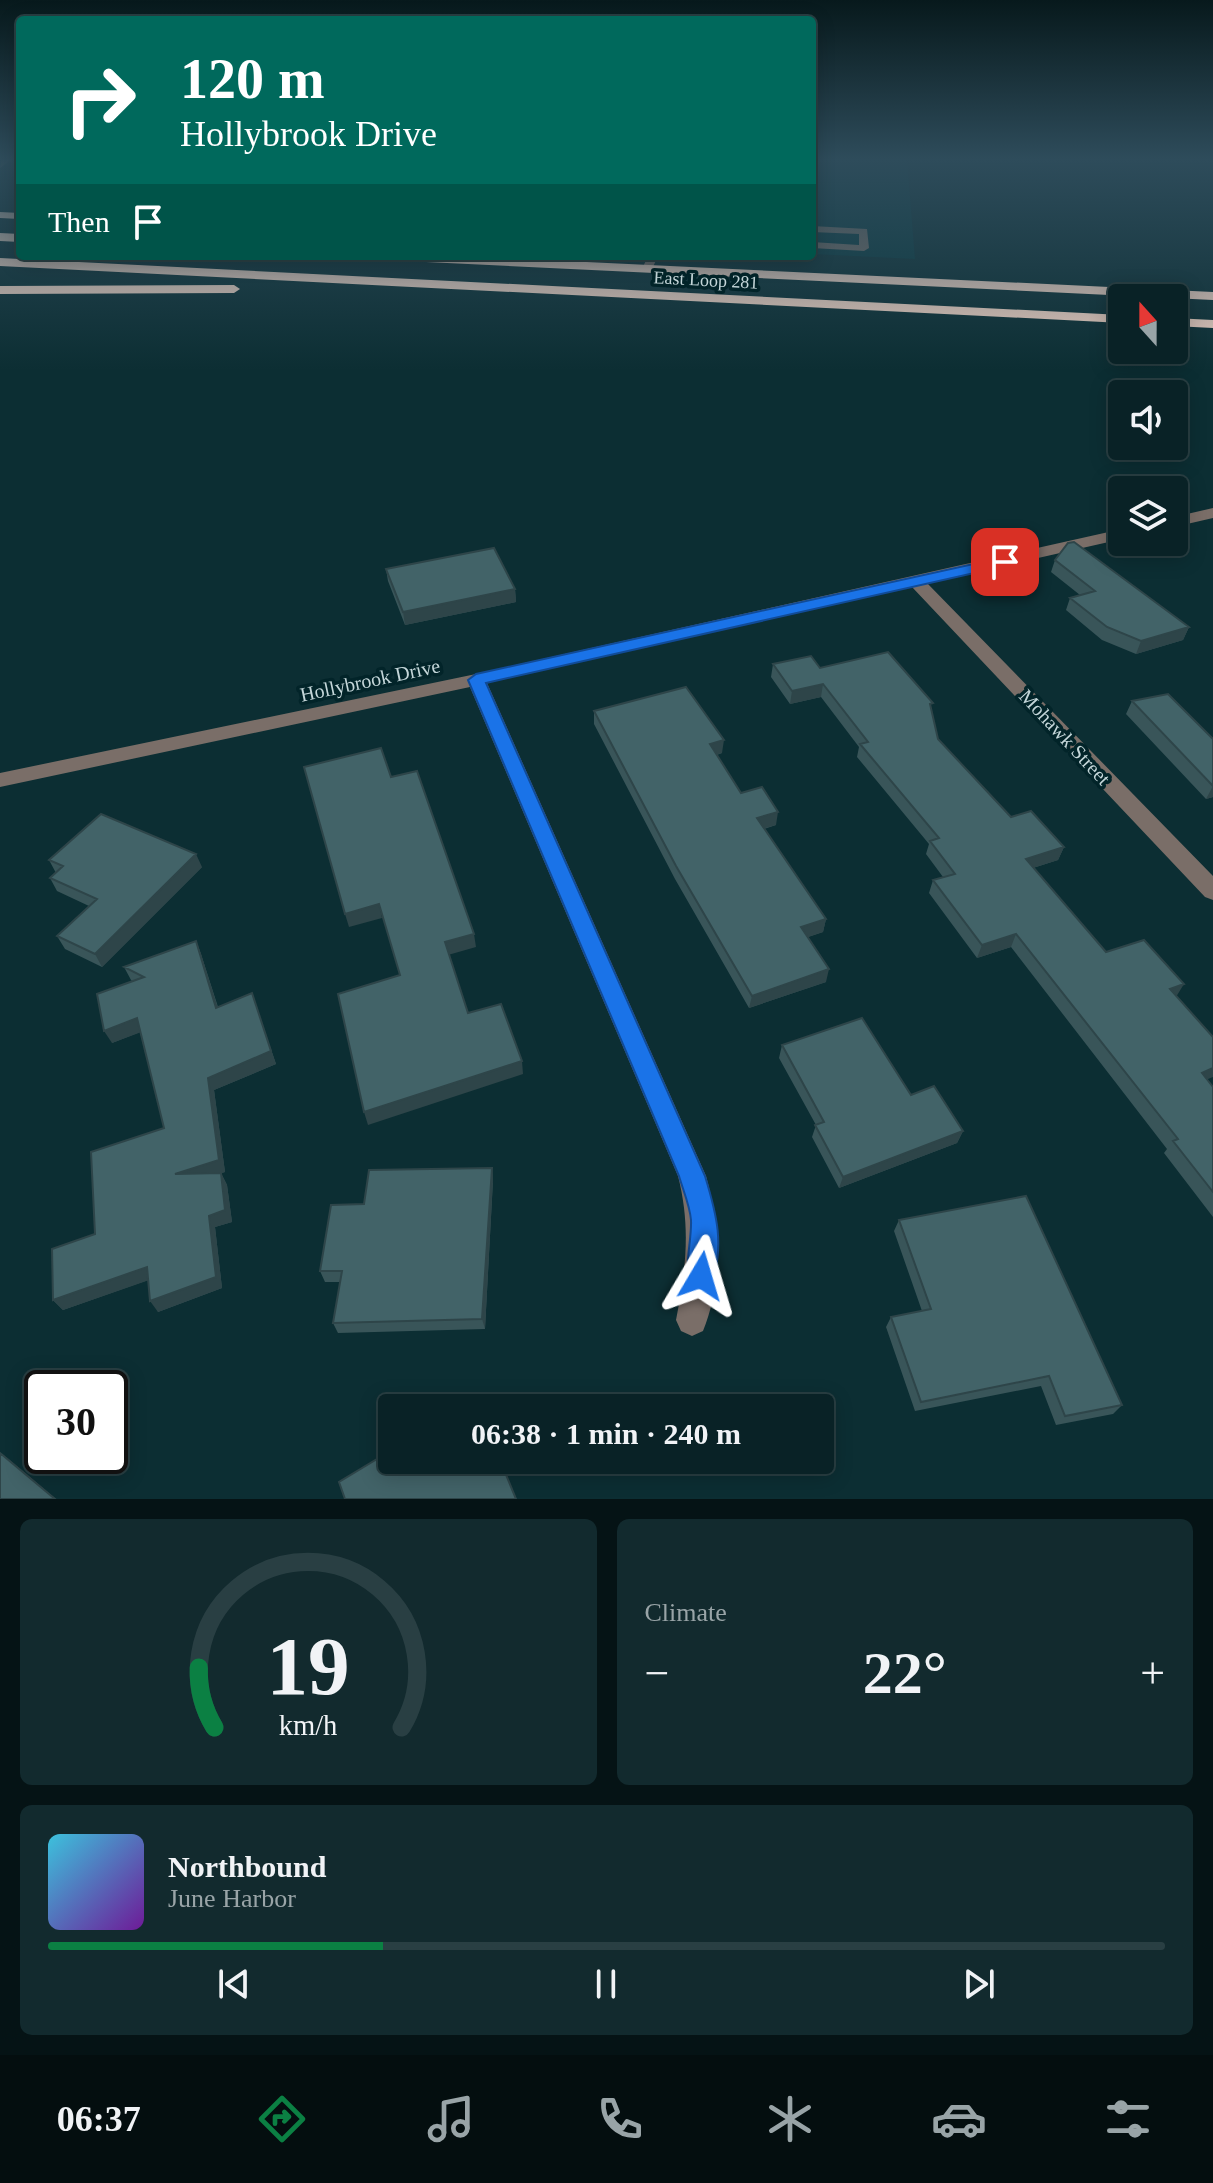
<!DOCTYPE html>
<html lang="en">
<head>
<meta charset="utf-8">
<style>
  :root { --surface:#092226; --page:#122a2e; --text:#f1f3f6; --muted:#99a4a7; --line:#293f43; --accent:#0b8043 }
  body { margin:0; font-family:Georgia,serif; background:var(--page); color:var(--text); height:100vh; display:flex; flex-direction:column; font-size:30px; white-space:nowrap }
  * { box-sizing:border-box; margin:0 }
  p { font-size:26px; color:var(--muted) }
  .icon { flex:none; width:44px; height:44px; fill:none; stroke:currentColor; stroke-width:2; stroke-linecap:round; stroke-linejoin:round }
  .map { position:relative; height:1499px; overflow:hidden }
  .details { display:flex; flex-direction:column; gap:20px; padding:20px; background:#051315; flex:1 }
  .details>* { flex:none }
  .banner { position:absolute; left:16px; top:16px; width:800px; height:244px; border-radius:8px; box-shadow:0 4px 20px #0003,0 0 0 2px var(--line); background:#00695c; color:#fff; overflow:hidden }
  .needle { width:52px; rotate:339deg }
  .controls { position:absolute; left:1108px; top:284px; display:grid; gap:16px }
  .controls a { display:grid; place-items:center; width:80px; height:80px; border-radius:8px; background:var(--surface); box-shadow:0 4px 20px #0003,0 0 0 2px var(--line); font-size:40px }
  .speed { position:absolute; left:24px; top:1370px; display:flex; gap:16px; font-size:40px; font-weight:700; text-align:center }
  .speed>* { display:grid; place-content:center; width:104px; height:104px; border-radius:50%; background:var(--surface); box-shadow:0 4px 20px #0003,0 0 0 2px var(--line); line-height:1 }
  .speed .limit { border:4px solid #111; border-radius:12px; background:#fff; color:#111 }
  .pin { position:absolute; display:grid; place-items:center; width:68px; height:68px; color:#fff; margin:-34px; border-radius:16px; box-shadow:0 4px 12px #0006 }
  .me { position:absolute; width:88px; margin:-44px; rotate:7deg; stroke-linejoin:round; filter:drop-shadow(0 0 6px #0008) }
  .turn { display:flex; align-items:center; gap:28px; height:168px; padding:0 32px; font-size:36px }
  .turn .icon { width:104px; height:104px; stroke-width:2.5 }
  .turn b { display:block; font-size:56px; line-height:68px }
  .then { display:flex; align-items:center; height:76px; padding:0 32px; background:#0003; gap:16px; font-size:30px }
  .big { font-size:60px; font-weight:800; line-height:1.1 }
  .details .card { flex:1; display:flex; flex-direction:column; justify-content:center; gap:12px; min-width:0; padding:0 28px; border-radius:12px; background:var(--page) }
  .details .dial { align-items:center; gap:0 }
  .dial svg { height:208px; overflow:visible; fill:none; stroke:var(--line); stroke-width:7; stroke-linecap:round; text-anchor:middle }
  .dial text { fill:var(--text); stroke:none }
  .song { display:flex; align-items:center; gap:24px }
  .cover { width:96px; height:96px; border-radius:12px; background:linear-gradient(135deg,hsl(190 70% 55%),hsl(280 70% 35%)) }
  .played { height:8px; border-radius:4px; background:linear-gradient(90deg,var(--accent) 30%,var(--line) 30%) }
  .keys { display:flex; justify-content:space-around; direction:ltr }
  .heat { display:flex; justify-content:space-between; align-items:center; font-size:44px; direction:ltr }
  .details .tiles { flex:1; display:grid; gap:20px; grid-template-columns:1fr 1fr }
  .card:last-child { grid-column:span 2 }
  .trip { position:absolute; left:378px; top:1394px; width:456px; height:80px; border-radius:8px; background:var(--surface); box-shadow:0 4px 20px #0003,0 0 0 2px var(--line); font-weight:800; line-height:80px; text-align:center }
  .tabs { display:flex; height:128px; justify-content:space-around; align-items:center; background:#040e0f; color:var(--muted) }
  .tabs .icon { width:56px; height:56px }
  .tabs .active { color:var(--accent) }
  .tabs b { font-size:36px; color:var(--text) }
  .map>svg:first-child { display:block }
  .built { fill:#08383e }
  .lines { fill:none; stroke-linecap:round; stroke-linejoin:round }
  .minor { fill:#7a6e68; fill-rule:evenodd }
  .highway { fill:#edcfc0; fill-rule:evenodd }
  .wall { fill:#395559 }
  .shaded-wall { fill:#2e4549 }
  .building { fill:#426368; stroke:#2e4549; stroke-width:2 }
  .route { fill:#1a73e8; stroke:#114b97; stroke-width:2 }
  .labels { text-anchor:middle; stroke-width:7; stroke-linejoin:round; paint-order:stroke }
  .far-street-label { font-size:18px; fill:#c4d6d9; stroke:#022429 }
  .street-label { font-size:20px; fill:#c4d6d9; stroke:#022429 }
</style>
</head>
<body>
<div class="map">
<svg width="1213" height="1499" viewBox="0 0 1213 1499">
  <rect width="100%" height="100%" fill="#0c2e33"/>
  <path class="built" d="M812 160H907L915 259 812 254Z"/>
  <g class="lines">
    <path class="minor" d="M11 160 0 168 1 160Z
      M812 226 867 229 869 248 864 251 812 248V242L859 245V234L812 232Z
      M648 256H658L652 269 647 272 642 269Z
      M1213 508V518L1174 527V517Z
      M1122 529V539L927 583 1213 876V900L1205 897 912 587 487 683 706 1176C720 1226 723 1282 703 1331L692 1336 681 1331 676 1320C686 1269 691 1227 678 1176L470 687 0 787V773L476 674Z"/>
    <path class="highway" d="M0 212 20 213V219L0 218Z
      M0 233 20 234V242L0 241Z
      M378 256H460L1213 292V300L384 260Z
      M0 258 1122 315V323L0 266Z
      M0 286 234 285 240 289 234 293 0 294Z
      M1174 318 1213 320V328L1174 326Z"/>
  </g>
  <path class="wall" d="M1055 560 1189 627 1183 640 1136 654 1102 640 1066 610 1070 598 1080 595 1051 572Z
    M386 569 515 589 516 602 405 625 388 581Z
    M773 664 820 668 931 710 938 739 1011 817 1064 847 1058 860 1033 868 1106 952 1176 996 1207 1080 1213 1087V1217L1164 1153 1167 1149 1011 947 977 958 929 893 933 880 943 877 926 854 929 844 857 757 859 747 821 697 790 704 771 677Z
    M1132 701 1213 739V797L1206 799 1126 714Z
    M594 711 722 753 717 755 741 793 776 825 764 829 826 919 823 932 808 937 826 982 749 1008 675 879 594 724Z
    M49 860 202 867 102 967 65 949 57 936 89 906 57 891 50 878 56 873Z
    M196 941 201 954 218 1007 252 993 276 1064 214 1090 225 1172 221 1173 227 1185 232 1222 215 1227 222 1288 158 1312 148 1280 63 1310 53 1300 164 1128 140 1032 112 1043 132 981 131 980 124 967Z
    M782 1045 911 1095 963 1131 957 1143 839 1188 812 1137 816 1125 779 1058Z
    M492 1168 493 1180 485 1329 338 1333 333 1323 340 1282H325L320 1271 364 1204Z
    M899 1220 1122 1405 1113 1414 1056 1425 1041 1386 915 1411 886 1327 891 1317 922 1311 894 1231Z"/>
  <path class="shaded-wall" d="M515 589 516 602 405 625 403 612Z
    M1189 627 1183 640 1136 654 1141 641Z
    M823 684 821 697 790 704 792 691Z
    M724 740 722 753 708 757 710 744Z
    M1213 786V797L1206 799Z
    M778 812 776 825 755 831 757 818Z
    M1064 847 1058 860 1020 872 1026 859Z
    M196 854 202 867 102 967 95 954Z
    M379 904 382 918 349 927 345 914Z
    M826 919 823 932 799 940 801 927Z
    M474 934 476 947 448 955 445 942Z
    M1016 934 1011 947 977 958 982 945Z
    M196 941 201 954 222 1021 216 1008Z
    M829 969 826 982 749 1008 752 996Z
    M1184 984 1176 997 1170 989Z
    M252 993 276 1064 214 1090 225 1172 182 1186 175 1174 208 1078Z
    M137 1018 144 1031 112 1043 104 1031Z
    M522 1061 523 1074 368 1125 364 1112Z
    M1213 1068V1077L1193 1085 1202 1073Z
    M963 1131 957 1143 839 1188 843 1177Z
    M492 1168 493 1180 485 1329 482 1319Z
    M221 1173 227 1185 232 1222 215 1227 222 1288 158 1312 150 1301 209 1216Z
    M147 1267 155 1278 63 1310 53 1300Z
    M0 1452 10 1460 56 1499H55Z"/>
  <path class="building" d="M1074 542 1189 627 1141 641 1107 627 1070 598 1095 591 1055 560 1068 543Z
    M494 548 515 589 403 612 386 569Z
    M888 652 933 703 930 704 938 739 1011 817 1031 811 1064 847 1026 859 1106 952 1144 940 1184 984 1170 989 1213 1037V1068L1202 1073 1213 1087V1192L1173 1141 1178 1139 1016 934 982 945 933 880 955 874 930 841 939 838 860 744 868 742 823 684 792 691 773 664 811 656 820 668Z
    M686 687 724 740 710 744 741 793 762 787 778 812 757 818 826 919 801 927 829 969 752 996 676 866 594 711Z
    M1168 694 1213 739V786L1132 701Z
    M381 748 391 777 417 771 474 934 445 942 468 1013 501 1004 522 1061 364 1112 338 994 400 975 379 904 345 914 304 767Z
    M101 814 196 854 95 954 57 936 97 899 50 878 63 866 49 860Z
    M196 941 216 1008 252 993 271 1051 208 1078 219 1160 175 1174 221 1173 225 1210 209 1216 216 1277 150 1301 147 1267 53 1300 52 1249 95 1234 91 1152 164 1128 137 1018 104 1031 97 994 144 977 124 967Z
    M862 1018 911 1095 934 1086 963 1131 843 1177 815 1125 824 1122 782 1045Z
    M492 1168 482 1319 333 1323 342 1271H320L331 1205 364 1204 369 1170Z
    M1026 1196 1122 1405 1065 1416 1049 1376 921 1402 891 1317 931 1309 899 1220Z
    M474 1400 478 1408H461Z
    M392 1450V1460H500L516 1499H345L339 1482Z
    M0 1453 55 1499H0Z"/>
  <linearGradient id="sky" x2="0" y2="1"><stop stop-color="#07191c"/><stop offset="0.43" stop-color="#2e4c5b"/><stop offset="1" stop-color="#2e4c5b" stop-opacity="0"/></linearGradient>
  <rect width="1213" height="370" fill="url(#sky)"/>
  <path class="route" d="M1005 557 1010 559V565L486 683 705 1176C716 1212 726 1248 710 1286L701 1290 691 1286C683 1268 692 1241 691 1220 690 1206 683 1190 679 1176L468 680 476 674Z"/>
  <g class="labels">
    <g class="far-street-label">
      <text transform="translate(706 280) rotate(3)" y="6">East Loop 281</text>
    </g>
    <g class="street-label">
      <text transform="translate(370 680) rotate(-12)" y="7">Hollybrook Drive</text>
      <text transform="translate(1065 737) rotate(47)" y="7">Mohawk Street</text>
    </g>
  </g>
</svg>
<div class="controls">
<a><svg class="needle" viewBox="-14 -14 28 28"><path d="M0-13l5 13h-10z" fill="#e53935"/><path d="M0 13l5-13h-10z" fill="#99a4a7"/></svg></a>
<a><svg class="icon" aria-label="sound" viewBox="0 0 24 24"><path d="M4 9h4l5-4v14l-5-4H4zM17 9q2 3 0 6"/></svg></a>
<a><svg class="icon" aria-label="layers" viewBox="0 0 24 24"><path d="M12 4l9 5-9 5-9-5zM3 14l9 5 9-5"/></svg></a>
</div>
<div class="speed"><div class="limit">30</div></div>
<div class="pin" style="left:1005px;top:562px;background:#d93025"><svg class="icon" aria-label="arrive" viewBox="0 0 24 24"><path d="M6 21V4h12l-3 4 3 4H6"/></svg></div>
<svg class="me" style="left:701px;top:1276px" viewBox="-20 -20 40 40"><path d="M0-17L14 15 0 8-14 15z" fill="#1a73e8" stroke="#fff" stroke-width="4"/></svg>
<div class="trip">06:38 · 1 min · 240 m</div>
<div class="banner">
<div class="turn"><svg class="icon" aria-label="right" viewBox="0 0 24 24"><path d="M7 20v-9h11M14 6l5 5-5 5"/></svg><div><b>120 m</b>Hollybrook Drive</div></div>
<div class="then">Then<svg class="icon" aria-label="arrive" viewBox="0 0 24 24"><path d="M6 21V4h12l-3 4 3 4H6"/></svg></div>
</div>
</div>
<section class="details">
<div class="tiles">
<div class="card dial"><svg viewBox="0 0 100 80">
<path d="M14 69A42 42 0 1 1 86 69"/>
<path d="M14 69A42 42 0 0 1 8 46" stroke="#0b8043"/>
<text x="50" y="56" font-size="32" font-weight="700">19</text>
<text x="50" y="72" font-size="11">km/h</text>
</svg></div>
<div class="card"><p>Climate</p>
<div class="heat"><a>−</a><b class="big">22°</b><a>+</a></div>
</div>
<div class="card">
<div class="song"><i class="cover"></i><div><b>Northbound</b><p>June Harbor</p></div></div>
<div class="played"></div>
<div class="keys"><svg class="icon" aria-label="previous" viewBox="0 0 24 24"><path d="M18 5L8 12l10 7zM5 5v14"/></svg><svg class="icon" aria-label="pause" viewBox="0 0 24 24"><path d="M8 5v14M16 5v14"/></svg><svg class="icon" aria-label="next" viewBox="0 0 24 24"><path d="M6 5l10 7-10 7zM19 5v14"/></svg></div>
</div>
</div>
</section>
<nav class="tabs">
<b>06:37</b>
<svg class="icon active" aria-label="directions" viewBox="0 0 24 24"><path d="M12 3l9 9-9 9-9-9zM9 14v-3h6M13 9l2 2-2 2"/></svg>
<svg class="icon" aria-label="music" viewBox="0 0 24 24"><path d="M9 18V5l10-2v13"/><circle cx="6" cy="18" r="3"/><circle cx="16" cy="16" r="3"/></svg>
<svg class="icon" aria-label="phone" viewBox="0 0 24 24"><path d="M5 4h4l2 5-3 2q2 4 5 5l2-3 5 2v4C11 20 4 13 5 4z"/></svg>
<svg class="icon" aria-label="climate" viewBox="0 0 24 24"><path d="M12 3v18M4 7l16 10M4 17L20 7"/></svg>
<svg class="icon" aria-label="car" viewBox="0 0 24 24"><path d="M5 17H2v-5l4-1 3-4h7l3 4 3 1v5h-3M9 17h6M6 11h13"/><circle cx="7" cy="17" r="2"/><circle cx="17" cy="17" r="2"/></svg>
<svg class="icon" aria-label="filters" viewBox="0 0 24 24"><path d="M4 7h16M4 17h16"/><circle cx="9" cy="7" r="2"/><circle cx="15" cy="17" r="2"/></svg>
</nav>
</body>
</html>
